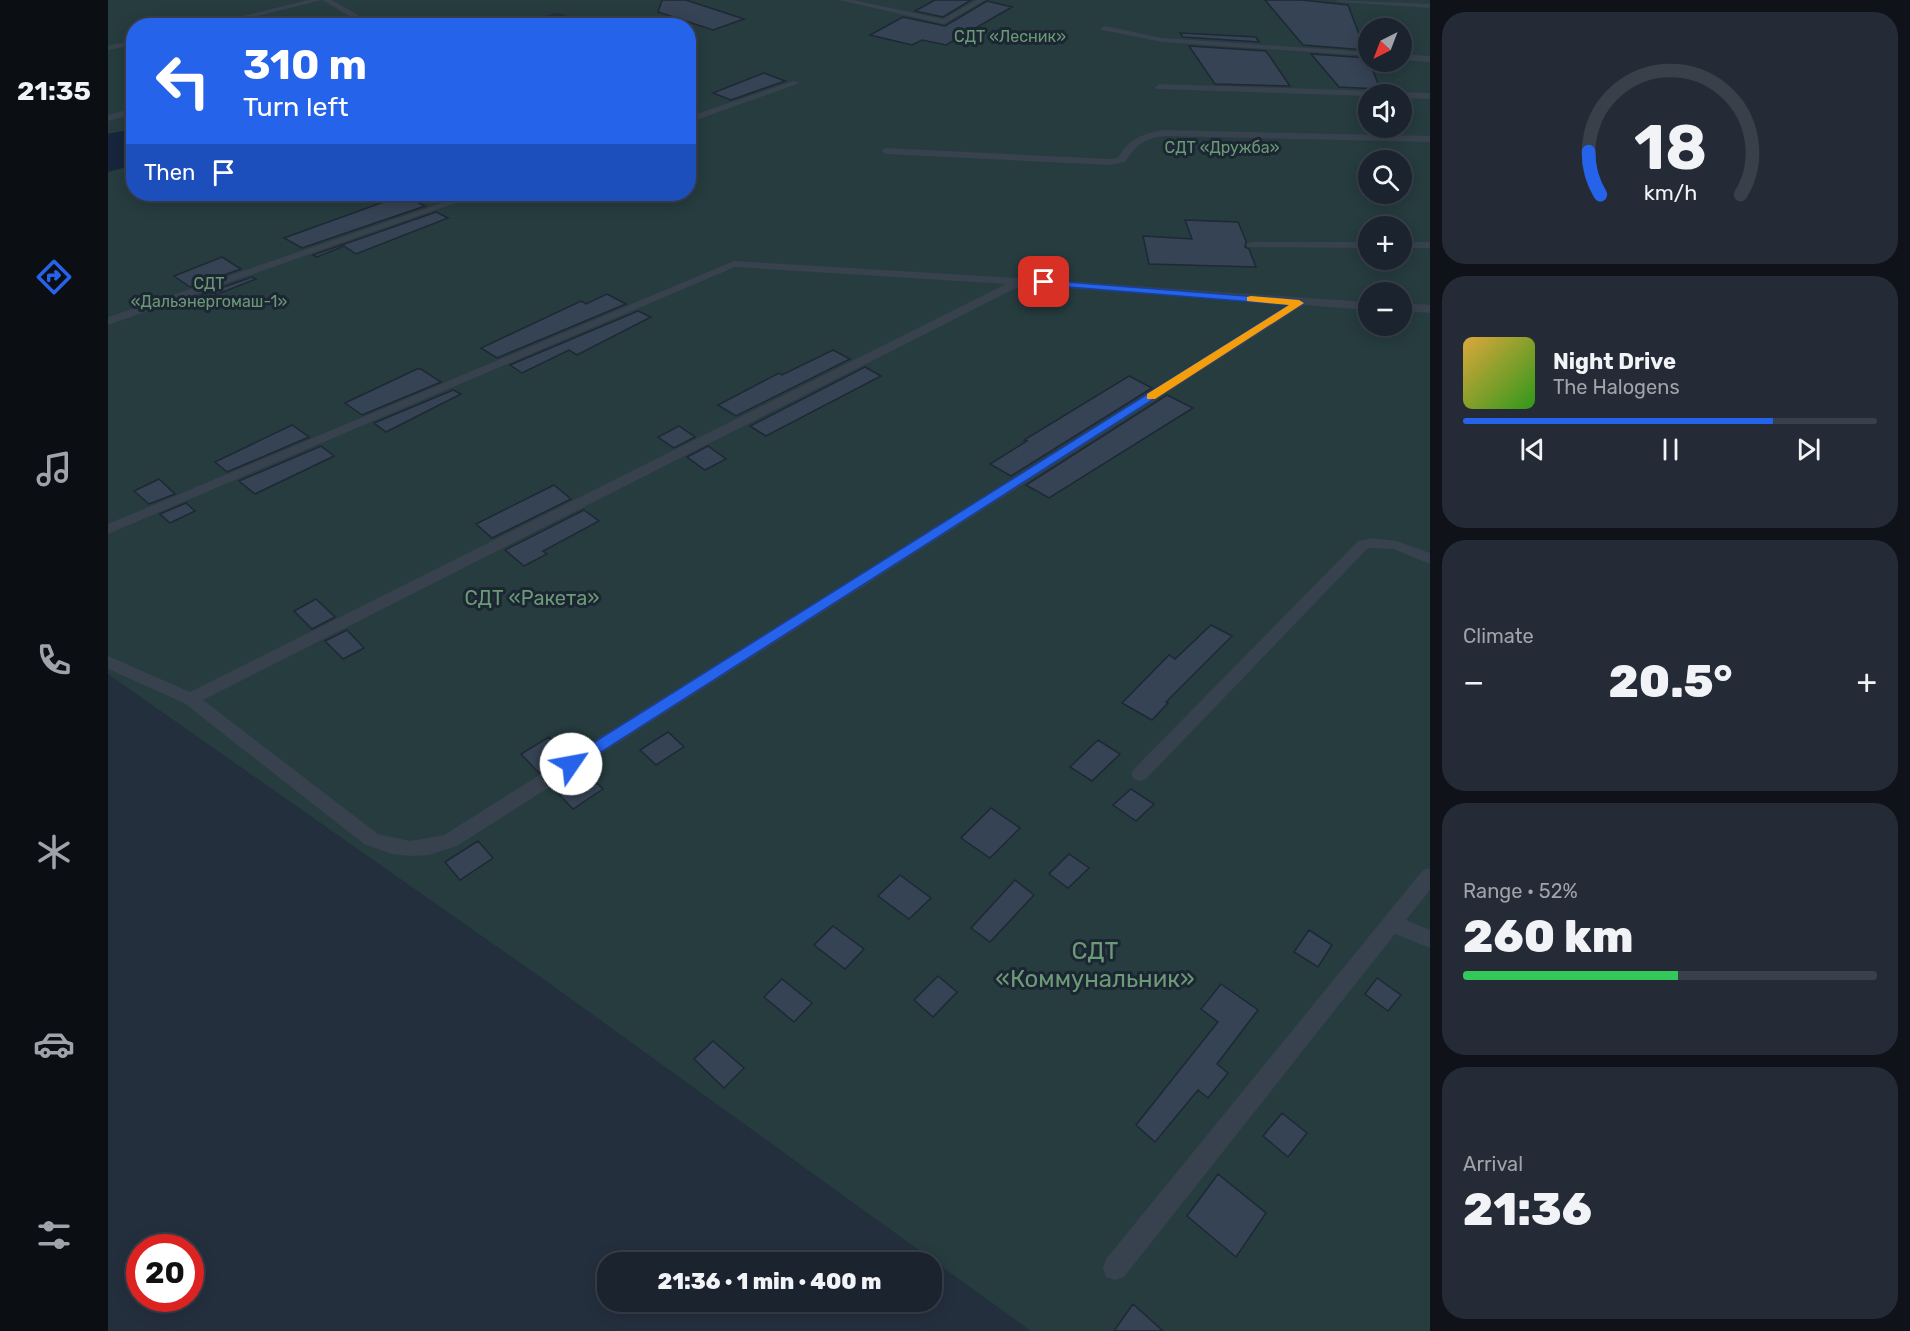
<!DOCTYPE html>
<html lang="en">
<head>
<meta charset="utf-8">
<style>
  :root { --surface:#1b232e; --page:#242b36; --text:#f1f3f6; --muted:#a0a4aa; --line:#39404a; --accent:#2563eb }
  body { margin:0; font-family:Rubik,sans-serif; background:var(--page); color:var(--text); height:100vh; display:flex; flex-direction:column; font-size:22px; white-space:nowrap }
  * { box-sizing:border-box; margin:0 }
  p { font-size:20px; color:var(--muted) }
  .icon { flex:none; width:33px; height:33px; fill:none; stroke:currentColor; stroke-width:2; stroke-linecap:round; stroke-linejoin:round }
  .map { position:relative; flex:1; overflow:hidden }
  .panel { display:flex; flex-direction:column; gap:12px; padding:12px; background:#0f1319; width:480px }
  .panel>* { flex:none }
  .guide { position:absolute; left:18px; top:18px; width:570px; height:183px; border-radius:24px; box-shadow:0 3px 15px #0003,0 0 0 2px var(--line); background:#2563eb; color:#fff; overflow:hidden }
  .needle { width:39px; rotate:222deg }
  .fabs { position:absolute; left:1250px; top:18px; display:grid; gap:12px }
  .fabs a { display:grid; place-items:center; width:54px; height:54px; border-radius:50%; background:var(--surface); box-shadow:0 3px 15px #0003,0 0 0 2px var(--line); font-size:30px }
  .speed { position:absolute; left:18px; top:1234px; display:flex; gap:12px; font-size:30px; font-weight:700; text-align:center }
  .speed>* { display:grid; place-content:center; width:78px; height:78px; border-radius:50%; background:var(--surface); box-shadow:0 3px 15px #0003,0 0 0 2px var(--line); line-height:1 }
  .speed .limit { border:9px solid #d22; background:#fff; color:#111 }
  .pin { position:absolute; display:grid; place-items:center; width:51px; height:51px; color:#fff; margin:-26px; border-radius:12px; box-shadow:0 3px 9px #0006 }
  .me { position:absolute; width:66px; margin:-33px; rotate:57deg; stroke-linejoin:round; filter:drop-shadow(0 0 4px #0008) }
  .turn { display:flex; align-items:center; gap:21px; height:126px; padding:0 18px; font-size:27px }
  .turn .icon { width:78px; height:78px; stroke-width:2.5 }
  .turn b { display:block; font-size:42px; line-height:51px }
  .then { display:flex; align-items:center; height:57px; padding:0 18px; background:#0003; gap:12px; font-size:22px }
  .big { font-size:45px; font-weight:800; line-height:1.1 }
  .panel .card { flex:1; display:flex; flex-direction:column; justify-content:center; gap:9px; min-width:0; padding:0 21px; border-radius:24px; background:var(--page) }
  .panel .dial { align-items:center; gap:0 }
  .dial svg { height:156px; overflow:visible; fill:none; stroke:var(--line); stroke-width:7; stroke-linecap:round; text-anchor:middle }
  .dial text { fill:var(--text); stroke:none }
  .song { display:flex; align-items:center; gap:18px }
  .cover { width:72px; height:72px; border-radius:9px; background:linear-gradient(135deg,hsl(40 70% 55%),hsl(110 70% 35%)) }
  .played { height:6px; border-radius:3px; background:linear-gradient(90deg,var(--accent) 75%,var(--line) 75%) }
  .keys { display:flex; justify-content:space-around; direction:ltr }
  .heat { display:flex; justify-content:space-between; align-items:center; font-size:33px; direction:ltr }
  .charge { height:9px; border-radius:4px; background:linear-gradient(90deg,#34c759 52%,var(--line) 0) }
  .trip { position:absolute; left:489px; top:1252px; width:345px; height:60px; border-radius:24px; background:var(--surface); box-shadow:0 3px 15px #0003,0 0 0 2px var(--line); font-weight:800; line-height:60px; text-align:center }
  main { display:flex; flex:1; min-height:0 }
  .menu { display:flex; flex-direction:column; width:108px; justify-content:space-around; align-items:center; background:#0b0e12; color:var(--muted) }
  .menu .icon { width:42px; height:42px }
  .menu .active { color:var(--accent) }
  .menu b { font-size:27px; color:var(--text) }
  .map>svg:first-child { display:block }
  .green { fill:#263c3f; fill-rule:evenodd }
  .water { fill:#17263c }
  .building { fill:#364354; stroke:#1f2835; stroke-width:1.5 }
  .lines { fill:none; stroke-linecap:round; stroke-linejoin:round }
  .lane { fill:#38414e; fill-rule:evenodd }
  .route { fill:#2563eb; stroke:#184099; stroke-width:1.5 }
  .slow { fill:#f59e0b }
  .labels { text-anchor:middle; stroke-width:6; stroke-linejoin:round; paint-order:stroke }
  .far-park-label { font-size:16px; fill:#6b9a76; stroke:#1d2633 }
  .park-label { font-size:20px; fill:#6b9a76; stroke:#1d2633 }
  .near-park-label { font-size:24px; fill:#6b9a76; stroke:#1d2633 }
</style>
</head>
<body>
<main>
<nav class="menu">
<b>21:35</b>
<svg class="icon active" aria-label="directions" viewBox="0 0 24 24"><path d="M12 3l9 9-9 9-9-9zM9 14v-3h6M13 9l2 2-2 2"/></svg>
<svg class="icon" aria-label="music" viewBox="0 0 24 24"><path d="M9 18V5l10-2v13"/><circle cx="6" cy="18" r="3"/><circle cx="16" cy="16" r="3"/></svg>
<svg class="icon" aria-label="phone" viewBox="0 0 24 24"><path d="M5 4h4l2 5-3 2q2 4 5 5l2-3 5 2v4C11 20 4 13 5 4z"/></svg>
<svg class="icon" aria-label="climate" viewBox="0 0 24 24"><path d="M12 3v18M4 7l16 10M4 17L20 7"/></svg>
<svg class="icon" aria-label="car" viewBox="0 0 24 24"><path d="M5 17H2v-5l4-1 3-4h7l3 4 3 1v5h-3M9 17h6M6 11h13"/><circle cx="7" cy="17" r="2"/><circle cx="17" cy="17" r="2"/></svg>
<svg class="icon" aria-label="filters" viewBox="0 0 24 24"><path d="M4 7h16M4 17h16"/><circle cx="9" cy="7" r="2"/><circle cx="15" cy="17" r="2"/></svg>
</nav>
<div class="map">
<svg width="1322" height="1331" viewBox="0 0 1322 1331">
  <rect width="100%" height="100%" fill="#242f3e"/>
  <path class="green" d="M0 0H1322V1331H923L441 983 0 674V172L25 165 26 194H580V26L439 25 458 15 447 13 407 26H26L25 129 0 134ZM1260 28H1293V62H1260ZM1260 94H1293V128H1260ZM1260 160H1293V194H1260ZM1260 226H1293V260H1260ZM1260 292H1293V326H1260Z"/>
  <path class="water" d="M25 129V165L0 172V134Z"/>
  <path class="building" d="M554 0H578L636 19 605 30 550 12Z
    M827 0H863L835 17 807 11Z
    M1157 0H1194L1240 5 1257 50 1195 45Z
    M879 1 904 7 838 45 814 40 804 45 762 35 795 17 837 26Z
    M1072 33 1148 37 1151 42 1075 37Z
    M1081 46 1158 51 1182 86 1107 84Z
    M1203 54 1260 58 1272 89 1231 87Z
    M656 73 677 81 623 100 605 93Z
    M295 195 317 206 194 248 176 238Z
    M328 212 340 218 248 254 236 246 209 257 205 255Z
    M1077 220 1130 222 1138 241 1137 247 1141 249 1148 267 1041 264 1035 236 1084 239Z
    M114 257 133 269 82 287 66 276Z
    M144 277 148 279 105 296 101 293 93 295Z
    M499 294 518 304 389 358 373 348 473 301 478 304Z
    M530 311 543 317 469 355 461 350 414 373 402 365Z
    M725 350 742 359 628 416 610 405 671 373 674 375Z
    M757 367 773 376 658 436 642 426Z
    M309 369H313L333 382 254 415 237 403Z
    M1021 376 1044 388 903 476 882 464 919 441 916 440Z
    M345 390 353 394 278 432 266 423Z
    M1059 395 1085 408 941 498 918 485Z
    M184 425 201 437 119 472 107 462Z
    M571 426 587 437 566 448 550 437Z
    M213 446 226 456 147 494 131 481Z
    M600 446 618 459 597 470 579 457Z
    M51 479 67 494 41 504 26 491Z
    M446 485 463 499 384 538 368 524Z
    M78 503 87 511 62 523 52 514Z
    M476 510 491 521 435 551 439 554 416 566 397 550Z
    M208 599 227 617 204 629 186 611Z
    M1103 625 1124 636 1058 702 1060 703 1044 720 1014 703 1061 655 1067 659Z
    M239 630 256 648 235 659 217 641Z
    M560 732 576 747 548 765 532 750Z
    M441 737 459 755 431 773 413 754Z
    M990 740 1012 754 984 781 962 767Z
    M474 769 495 789 465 809 445 788Z
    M1023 789 1046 804 1028 821 1005 805Z
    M883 808 912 828 882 858 853 838Z
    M370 841 385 858 352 880 337 862Z
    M961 854 981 868 960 888 941 874Z
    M792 875 823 898 801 919 770 896Z
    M907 880 926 895 882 942 863 928Z
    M725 926 756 949 737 969 706 945Z
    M1201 930 1224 945 1210 967 1186 952Z
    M830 976 849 992 825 1017 806 1000Z
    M1269 978 1293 995 1280 1011 1257 994Z
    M674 979 704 1003 686 1022 656 997Z
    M1113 984 1150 1010 1109 1064 1120 1073 1100 1098 1090 1090 1047 1142 1028 1125 1110 1022 1093 1009Z
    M605 1041 636 1068 616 1088 586 1059Z
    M1174 1113 1199 1133 1180 1157 1155 1136Z
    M1110 1174 1158 1213 1128 1257 1079 1216Z
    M1025 1304 1055 1331H1006Z"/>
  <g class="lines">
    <path class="lane" d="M200 0H214L110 26H94Z
      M214 0H224L269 26H258Z
      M731 0H745L835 19 868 0H877L836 24Z
      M1228 0 1322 4V8L1232 2Z
      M997 26 1054 38 1260 52V56L1054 42 994 30 993 28Z
      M26 40V45L0 50V46Z
      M1293 54 1322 56V62L1293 60Z
      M685 81 692 83 580 123V117Z
      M1051 84 1269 91 1273 94H1260V96L1048 89 1047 87Z
      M1293 92 1322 93V99L1293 98V94H1289Z
      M26 108V114L0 121V115Z
      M1057 130 1322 136V142L1057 136C1037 138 1028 145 1017 162L1002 165 778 154 773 151 778 148 1002 159 1010 158C1021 138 1036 133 1057 130Z
      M360 194H373L0 325V317Z
      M1143 242H1260V248L1139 247V243Z
      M1293 242H1322V248H1293Z
      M626 261 912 278 1260 302V310L1196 305 349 846 321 855 302 856 284 854 256 844 76 703 0 669V656L82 692 898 284 627 267 0 534V524ZM914 285 1182 304 336 835 302 841 270 834 95 700Z
      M1293 303 1322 305V313L1293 311Z
      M1264 538 1289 541 1322 553V564L1285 549 1260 548 1038 779 1032 781 1026 779 1023 774 1026 769 1250 541Z
      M1322 868V890L1298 920 1322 930V948L1287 934 1016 1277 1007 1280 998 1277 995 1268 998 1259 1315 870Z"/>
  </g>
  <path class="route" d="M932 280 1191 300 1196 303 468 768H458L456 764 458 760 1181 305 936 285 932 284Z"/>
  <path class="slow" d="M1143 296 1191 300 1196 303 1047 399H1039V394L1181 305 1139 301V297Z"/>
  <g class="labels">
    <g class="far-park-label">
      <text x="902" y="42">СДТ «Лесник»</text>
      <text x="1114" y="153">СДТ «Дружба»</text>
      <text x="101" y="289">СДТ<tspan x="101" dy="18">«Дальэнергомаш-1»</tspan></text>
    </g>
    <g class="park-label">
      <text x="424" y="605">СДТ «Ракета»</text>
    </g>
    <g class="near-park-label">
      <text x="987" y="959">СДТ<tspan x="987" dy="28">«Коммунальник»</tspan></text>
    </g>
  </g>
</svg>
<div class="fabs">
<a><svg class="needle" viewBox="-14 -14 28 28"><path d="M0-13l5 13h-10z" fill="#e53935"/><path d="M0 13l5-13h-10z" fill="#a0a4aa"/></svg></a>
<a><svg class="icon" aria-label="sound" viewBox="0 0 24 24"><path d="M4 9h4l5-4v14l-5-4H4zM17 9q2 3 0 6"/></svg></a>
<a><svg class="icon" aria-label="search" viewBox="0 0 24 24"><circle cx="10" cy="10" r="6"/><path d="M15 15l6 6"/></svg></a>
<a>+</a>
<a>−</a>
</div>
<div class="speed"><div class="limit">20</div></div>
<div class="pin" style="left:936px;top:282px;background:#d93025"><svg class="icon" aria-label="arrive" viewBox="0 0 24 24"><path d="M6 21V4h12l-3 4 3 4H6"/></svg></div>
<svg class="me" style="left:463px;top:764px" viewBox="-20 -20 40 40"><circle r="19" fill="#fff"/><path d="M0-13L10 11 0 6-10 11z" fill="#2563eb"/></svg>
<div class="trip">21:36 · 1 min · 400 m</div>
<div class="guide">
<div class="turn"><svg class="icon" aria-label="left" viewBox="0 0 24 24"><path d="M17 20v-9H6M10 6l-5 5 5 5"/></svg><div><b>310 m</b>Turn left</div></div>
<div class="then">Then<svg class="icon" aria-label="arrive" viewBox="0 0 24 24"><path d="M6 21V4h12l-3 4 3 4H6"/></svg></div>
</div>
</div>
<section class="panel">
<div class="card dial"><svg viewBox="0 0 100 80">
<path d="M14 69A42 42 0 1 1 86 69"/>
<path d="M14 69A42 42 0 0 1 8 47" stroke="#2563eb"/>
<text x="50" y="56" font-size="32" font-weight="700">18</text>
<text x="50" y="72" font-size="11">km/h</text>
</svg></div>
<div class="card">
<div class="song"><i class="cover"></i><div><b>Night Drive</b><p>The Halogens</p></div></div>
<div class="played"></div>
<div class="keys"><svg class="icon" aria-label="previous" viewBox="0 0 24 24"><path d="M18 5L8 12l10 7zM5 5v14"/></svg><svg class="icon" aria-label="pause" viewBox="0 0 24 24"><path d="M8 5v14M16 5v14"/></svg><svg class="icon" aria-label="next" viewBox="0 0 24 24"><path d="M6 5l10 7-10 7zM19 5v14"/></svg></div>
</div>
<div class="card"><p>Climate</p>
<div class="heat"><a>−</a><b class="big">20.5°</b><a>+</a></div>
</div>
<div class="card"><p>Range · 52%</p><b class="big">260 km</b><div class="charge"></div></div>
<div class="card"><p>Arrival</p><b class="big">21:36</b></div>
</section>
</main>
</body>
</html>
